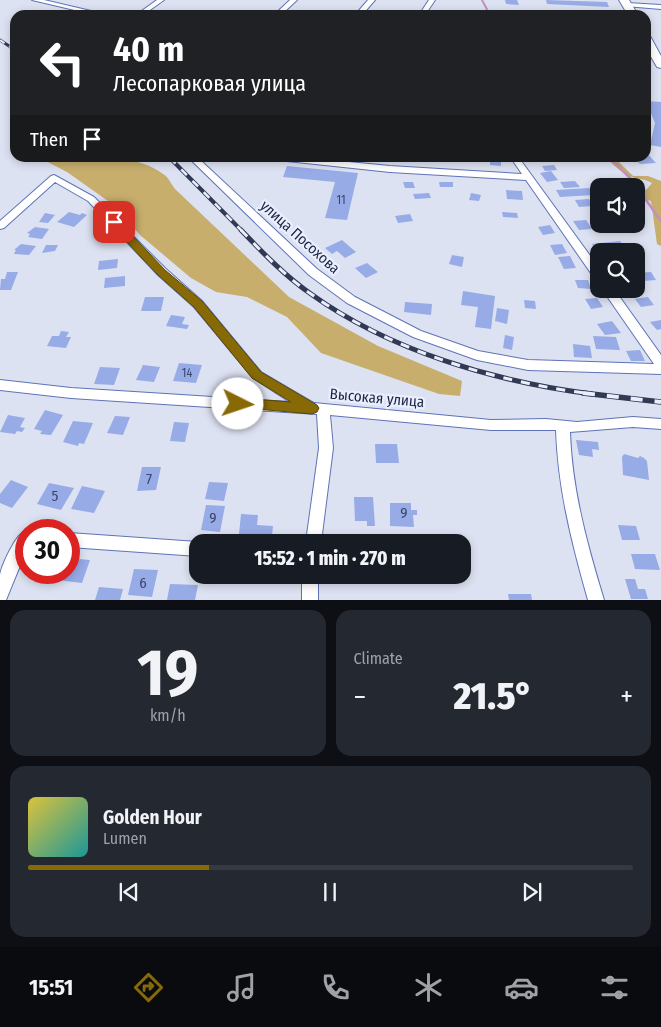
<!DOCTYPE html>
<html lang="en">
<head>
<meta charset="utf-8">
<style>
  :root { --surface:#171b24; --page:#242831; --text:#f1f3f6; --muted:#9ea1a6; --line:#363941; --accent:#876a06 }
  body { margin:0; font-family:"Fira Sans Condensed",sans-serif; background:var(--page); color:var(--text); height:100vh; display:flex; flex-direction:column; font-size:19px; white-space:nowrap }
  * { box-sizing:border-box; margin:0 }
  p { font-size:16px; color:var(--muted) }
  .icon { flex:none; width:28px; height:28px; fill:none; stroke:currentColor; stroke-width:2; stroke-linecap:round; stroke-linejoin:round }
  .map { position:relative; height:600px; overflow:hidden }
  .sheet { display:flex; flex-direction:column; gap:10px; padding:10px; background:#0d0f14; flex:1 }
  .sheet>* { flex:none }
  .guide { position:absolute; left:10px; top:10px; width:641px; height:152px; border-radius:15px; box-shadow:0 2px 8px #0003; background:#202124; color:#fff; overflow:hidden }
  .tools { position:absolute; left:590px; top:178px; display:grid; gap:10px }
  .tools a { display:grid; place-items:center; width:55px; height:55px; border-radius:10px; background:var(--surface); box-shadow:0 2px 8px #0003; font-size:25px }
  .speed { position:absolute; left:15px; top:519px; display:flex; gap:10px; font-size:25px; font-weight:700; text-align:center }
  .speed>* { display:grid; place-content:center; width:65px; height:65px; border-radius:50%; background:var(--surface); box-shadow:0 2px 8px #0003; line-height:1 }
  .speed .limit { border:8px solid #d22; background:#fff; color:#111 }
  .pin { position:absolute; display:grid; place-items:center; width:42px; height:42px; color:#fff; margin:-21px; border-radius:10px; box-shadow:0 2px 8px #0006 }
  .me { position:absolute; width:55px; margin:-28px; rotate:94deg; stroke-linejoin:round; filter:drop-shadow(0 0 4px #0008) }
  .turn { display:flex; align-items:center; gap:18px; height:105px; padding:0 20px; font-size:22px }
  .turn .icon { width:65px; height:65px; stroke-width:2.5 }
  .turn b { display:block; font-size:35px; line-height:42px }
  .then { display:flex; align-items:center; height:48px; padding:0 20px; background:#0003; gap:10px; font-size:19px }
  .big { font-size:38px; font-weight:800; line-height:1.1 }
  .sheet .tile { flex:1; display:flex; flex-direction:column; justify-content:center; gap:8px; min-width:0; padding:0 18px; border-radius:15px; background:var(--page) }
  .sheet .dial { align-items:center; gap:0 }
  .dial b { font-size:65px; line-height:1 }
  .song { display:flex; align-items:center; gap:15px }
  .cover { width:60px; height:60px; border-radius:8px; background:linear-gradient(135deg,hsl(50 70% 55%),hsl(180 70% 35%)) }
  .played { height:5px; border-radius:2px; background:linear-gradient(90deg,var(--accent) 30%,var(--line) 30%) }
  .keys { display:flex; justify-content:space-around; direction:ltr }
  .heat { display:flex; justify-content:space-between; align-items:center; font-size:28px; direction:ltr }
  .sheet .tiles { flex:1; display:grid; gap:10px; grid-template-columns:1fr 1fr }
  .tile:last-child { grid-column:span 2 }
  .trip { position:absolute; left:189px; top:534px; width:282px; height:50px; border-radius:15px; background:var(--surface); box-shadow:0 2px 8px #0003; font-weight:800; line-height:50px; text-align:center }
  .tab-bar { display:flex; height:80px; justify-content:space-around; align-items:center; background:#090b0e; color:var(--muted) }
  .tab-bar .icon { width:35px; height:35px }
  .tab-bar .selected { color:var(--accent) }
  .tab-bar b { font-size:22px; color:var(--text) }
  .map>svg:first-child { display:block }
  .forest { fill:#c7ae6d }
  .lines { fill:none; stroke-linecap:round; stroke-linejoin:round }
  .stream-far1 { stroke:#c490bf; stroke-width:2 }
  .stream { stroke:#c490bf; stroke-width:2.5 }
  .building { fill:#97abe6 }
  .street-casing { stroke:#5e73b7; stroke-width:2 }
  .secondary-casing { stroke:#5e73b7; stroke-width:2 }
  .street { fill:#fff; fill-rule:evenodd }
  .secondary { fill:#fff; fill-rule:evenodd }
  .rail-far3-casing { stroke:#313954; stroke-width:3 }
  .rail-far2-casing { stroke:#313954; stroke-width:4 }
  .rail-far1-casing { stroke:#313954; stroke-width:5 }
  .rail-casing { stroke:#313954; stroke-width:5.5 }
  .rail-far3 { stroke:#eaefff; stroke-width:2; stroke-dasharray:5.5; stroke-linecap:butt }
  .rail-far2 { stroke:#eaefff; stroke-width:2.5; stroke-dasharray:8; stroke-linecap:butt }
  .rail-far1 { stroke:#eaefff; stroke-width:3; stroke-dasharray:9; stroke-linecap:butt }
  .rail { stroke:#eaefff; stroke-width:4; stroke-dasharray:12; stroke-linecap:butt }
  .route { fill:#876a06; stroke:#584504 }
  .labels { text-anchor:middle; stroke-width:4.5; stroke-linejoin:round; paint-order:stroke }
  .number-label { font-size:12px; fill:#3b466a }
  .street-label { font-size:15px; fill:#1c2541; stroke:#eaefff }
  .near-number-label { font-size:15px; fill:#3b466a }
</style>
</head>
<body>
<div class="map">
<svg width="661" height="600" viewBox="0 0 661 600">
  <rect width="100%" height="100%" fill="#dde2f2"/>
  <path class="forest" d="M40 158C80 157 132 149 166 176 169 179 172 185 175 189L289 297 378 346 462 381 460 396 439 394 321 353 287 317 247 297 216 292 191 278 140 235 115 206 67 172Z
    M606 158H615L633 176H648L661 181V246L657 244 651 201 643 199 638 193 647 189 652 183C645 179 639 179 632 177 622 174 614 165 606 158Z"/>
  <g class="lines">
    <path class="stream-far1" d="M482 0 490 15"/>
    <path class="stream" d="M610 158 631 179 661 221"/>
  </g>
  <path class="building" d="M505 0H517L519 5 506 4Z
    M546 0 607 2 609 7 547 4Z
    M646 101 661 102V147L650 145 655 123Z
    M646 152 656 163 640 164 634 158H646Z
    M485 158H494V160L501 161V166L490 165V159Z
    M554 165 557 170 545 171 542 166Z
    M287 166 358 173 347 220 325 218 335 182 283 177Z
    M551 171 558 180 547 182 540 173Z
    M575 181 580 187 564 188 560 182Z
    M403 182H413L415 188H405Z
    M439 182H453V187H440Z
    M589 188 594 195 560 197 556 190Z
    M506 190 522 191 523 200 507 199Z
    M429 193 431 198 415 199 413 194Z
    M471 193 481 195 479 201 469 200Z
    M589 199 593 206 579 207 575 200Z
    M69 212 80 215 82 213 87 215 74 227 57 222Z
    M502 212 517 213 518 218 503 217Z
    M45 213 55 215 48 223 39 222Z
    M410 214 413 221 398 223 395 216Z
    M586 220 592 229 579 230 573 221Z
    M550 225 555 233 543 235 538 227Z
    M35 227 49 229 42 239 28 237 30 234 27 233Z
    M342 240 356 252 345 258 337 251 332 254 325 248Z
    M620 241 628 251H599V255L592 244Z
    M21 244 36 246 29 255 14 254 16 250H14Z
    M562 244 567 253 555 255 550 245Z
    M46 245H58L55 251 42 253Z
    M452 255 464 257 462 267 449 264Z
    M570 256 576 268 564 269 558 257Z
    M118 259 117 268 98 270 99 261Z
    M367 263 378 272 366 278 355 268Z
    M7 272H18L11 290H0L1 279H5Z
    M651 272 656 280 643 281 637 273Z
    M125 276V286L104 288 105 278Z
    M575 280H588L591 289 578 288Z
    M463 291 495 296 491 329 475 327 478 307 461 305Z
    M145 297H164L161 311H141Z
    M648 297 654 305 641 307 635 299Z
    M597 298 603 307 591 309 585 299Z
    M524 300 535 301 536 309 525 308Z
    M405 302 432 304 431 315 404 312Z
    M497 308 509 310 507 324 495 321Z
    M171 315 185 317 182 324 189 325 187 329 166 326Z
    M661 320V329L657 330 650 322Z
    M612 321 621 333 605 335 597 324Z
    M61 331 69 332 66 337H71L66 348 47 346 52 336H59Z
    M505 335 514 337 512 350 503 348Z
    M593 336 616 337 620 350 596 349Z
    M573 344 590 346 592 358 574 357Z
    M640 350 645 361H631L626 351Z
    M179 363 202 365 196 383 173 381Z
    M143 365 160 367 154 382 136 380Z
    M100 367 120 368 114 385 94 384Z
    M45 410 63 415 51 435 40 434 42 431 34 429Z
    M8 415 25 418 20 427 25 428 22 432 17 431 15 434 0 432Z
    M115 416 130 417 123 435 107 433Z
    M73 421 93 423 84 444 79 443 78 446 63 442Z
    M174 422 189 423 185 442 170 441Z
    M576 440 598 442 599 450 592 449 593 457 579 455Z
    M375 444H397L399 463H376Z
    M624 454 638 458 640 456 644 458 647 461 649 480 623 475 622 457Z
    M142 467H161L156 490 137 491Z
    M11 480 28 487 12 508 0 503V494Z
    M209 482 228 483 224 501 205 499Z
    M49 483 74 488 61 510 37 504Z
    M82 486 105 491 94 513 71 509Z
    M354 497H373L375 526H367V521H355Z
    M390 503H411V510H417V515H413L414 527 390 526Z
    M206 505 225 506 220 532 201 530Z
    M241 514 258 515 257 525 273 526 272 535 239 534Z
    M618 525 636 526 640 540H622Z
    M631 554H655L660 570 635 569Z
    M69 558 90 560 82 583 57 580 60 572H69Z
    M134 569 158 570 152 597 128 595Z
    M625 579H635L638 589H645L648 599H631Z
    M170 584 198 585 195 600H167Z
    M99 587 123 589 120 600H95Z
    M508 594H531L532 600H509Z"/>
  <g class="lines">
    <g class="street-casing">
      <path id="street" d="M32 0H44L108 15H96Z
        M157 0H164L143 15H136Z
        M290 0H297L281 15H274Z
        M368 0H375L362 15H355Z
        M429 0H435L425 15H419Z
        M627 3 661 5V9L625 6V4Z
        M189 158H198L317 269 355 297 421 331 478 351 528 360 654 364 602 289H614L661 355V374L528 370 477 360 413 337 347 303 309 275Z
        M283 158H307L390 166 522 174 511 158H519L599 268V280L595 279 526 180 390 172 287 161Z
        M54 175 94 197 166 269 202 301 261 372 314 403 491 420 546 419 577 422 633 417 661 419V429L633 427 570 432C572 490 587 544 604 600H588C572 544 558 489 556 430H491L330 415 333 448 321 542H306L319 448 317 414 71 398 0 390V380L71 388 290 402 253 378 194 307 158 275 88 201 55 182 4 228 0 229V221L51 176Z
        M26 530V551L6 600H0C0 592 0 583 0 575 2 564 16 534 26 530Z
        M69 533 198 542H200H198V556L69 547Z
        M302 575H318V600H302Z"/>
    </g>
    <g class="secondary-casing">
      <path id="secondary" d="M619 0H629L638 15H628Z
        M646 35 650 36 661 56V68L657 67 646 48Z"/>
    </g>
    <use href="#street" class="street"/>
    <use href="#secondary" class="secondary"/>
    <g class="rail-far3-casing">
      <path id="rail-far3" d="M0 40 15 50"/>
    </g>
    <g class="rail-far2-casing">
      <path id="rail-far2" d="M170 158 242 231"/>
    </g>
    <g class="rail-far1-casing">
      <path id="rail-far1" d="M241 230C263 253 285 276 311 294 390 351 496 382 592 394"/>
    </g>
    <g class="rail-casing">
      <path id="rail" d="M583 393 661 402"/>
    </g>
    <use href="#rail-far3" class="rail-far3"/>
    <use href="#rail-far2" class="rail-far2"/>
    <use href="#rail-far1" class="rail-far1"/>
    <use href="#rail" class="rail"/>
  </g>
  <path class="route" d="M114 218 117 219 165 270 202 301 261 372 317 405 319 408 317 412 312 414 234 407 232 404 234 400 238 398 291 402 252 378 194 307 158 275 110 224 109 222Z"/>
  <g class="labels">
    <g class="number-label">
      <text x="341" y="204">11</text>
      <text x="187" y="377">14</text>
    </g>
    <g class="street-label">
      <text transform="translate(300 237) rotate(42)" y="5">улица Посохова</text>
      <text transform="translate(377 398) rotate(5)" y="5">Высокая улица</text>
    </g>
    <g class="near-number-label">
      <text x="149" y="484">7</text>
      <text x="55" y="501">5</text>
      <text x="404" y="518">9</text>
      <text x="213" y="523">9</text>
      <text x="143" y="588">6</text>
    </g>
  </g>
</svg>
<div class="tools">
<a><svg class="icon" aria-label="sound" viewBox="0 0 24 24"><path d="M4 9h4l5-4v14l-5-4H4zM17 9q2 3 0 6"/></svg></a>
<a><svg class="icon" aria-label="search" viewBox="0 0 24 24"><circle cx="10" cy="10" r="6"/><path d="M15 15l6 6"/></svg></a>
</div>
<div class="speed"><div class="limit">30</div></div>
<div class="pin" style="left:114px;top:222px;background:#d93025"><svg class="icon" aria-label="arrive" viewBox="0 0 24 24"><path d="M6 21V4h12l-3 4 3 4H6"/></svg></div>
<svg class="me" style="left:238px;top:404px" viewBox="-20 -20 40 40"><circle r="19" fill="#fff"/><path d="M0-13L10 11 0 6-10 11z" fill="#876a06"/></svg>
<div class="trip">15:52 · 1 min · 270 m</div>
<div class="guide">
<div class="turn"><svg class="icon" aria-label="left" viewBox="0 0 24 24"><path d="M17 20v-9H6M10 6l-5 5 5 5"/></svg><div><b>40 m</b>Лесопарковая улица</div></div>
<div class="then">Then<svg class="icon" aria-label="arrive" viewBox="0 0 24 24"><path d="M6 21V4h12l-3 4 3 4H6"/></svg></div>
</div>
</div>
<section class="sheet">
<div class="tiles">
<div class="tile dial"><b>19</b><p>km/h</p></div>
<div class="tile"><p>Climate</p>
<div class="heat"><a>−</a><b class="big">21.5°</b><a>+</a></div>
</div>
<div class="tile">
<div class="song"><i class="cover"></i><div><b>Golden Hour</b><p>Lumen</p></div></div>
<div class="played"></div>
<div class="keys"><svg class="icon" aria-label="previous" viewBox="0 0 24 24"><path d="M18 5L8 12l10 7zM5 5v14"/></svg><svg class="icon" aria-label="pause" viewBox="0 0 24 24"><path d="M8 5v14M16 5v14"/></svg><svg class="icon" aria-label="next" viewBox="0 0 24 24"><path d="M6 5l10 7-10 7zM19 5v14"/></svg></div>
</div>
</div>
</section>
<nav class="tab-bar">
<b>15:51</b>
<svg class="icon selected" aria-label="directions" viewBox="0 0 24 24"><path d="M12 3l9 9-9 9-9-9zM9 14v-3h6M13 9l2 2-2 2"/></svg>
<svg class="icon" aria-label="music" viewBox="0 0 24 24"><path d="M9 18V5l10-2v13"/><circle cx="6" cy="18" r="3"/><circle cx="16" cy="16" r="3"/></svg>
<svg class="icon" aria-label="phone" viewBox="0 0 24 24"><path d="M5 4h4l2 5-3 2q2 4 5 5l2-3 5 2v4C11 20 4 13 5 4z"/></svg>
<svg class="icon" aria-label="climate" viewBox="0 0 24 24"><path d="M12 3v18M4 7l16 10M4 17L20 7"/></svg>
<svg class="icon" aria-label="car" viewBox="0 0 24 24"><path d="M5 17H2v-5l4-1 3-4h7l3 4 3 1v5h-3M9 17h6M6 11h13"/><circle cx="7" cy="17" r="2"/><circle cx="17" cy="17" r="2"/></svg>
<svg class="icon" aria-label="filters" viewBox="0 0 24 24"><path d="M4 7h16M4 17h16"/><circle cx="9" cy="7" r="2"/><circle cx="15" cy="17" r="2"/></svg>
</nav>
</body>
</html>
